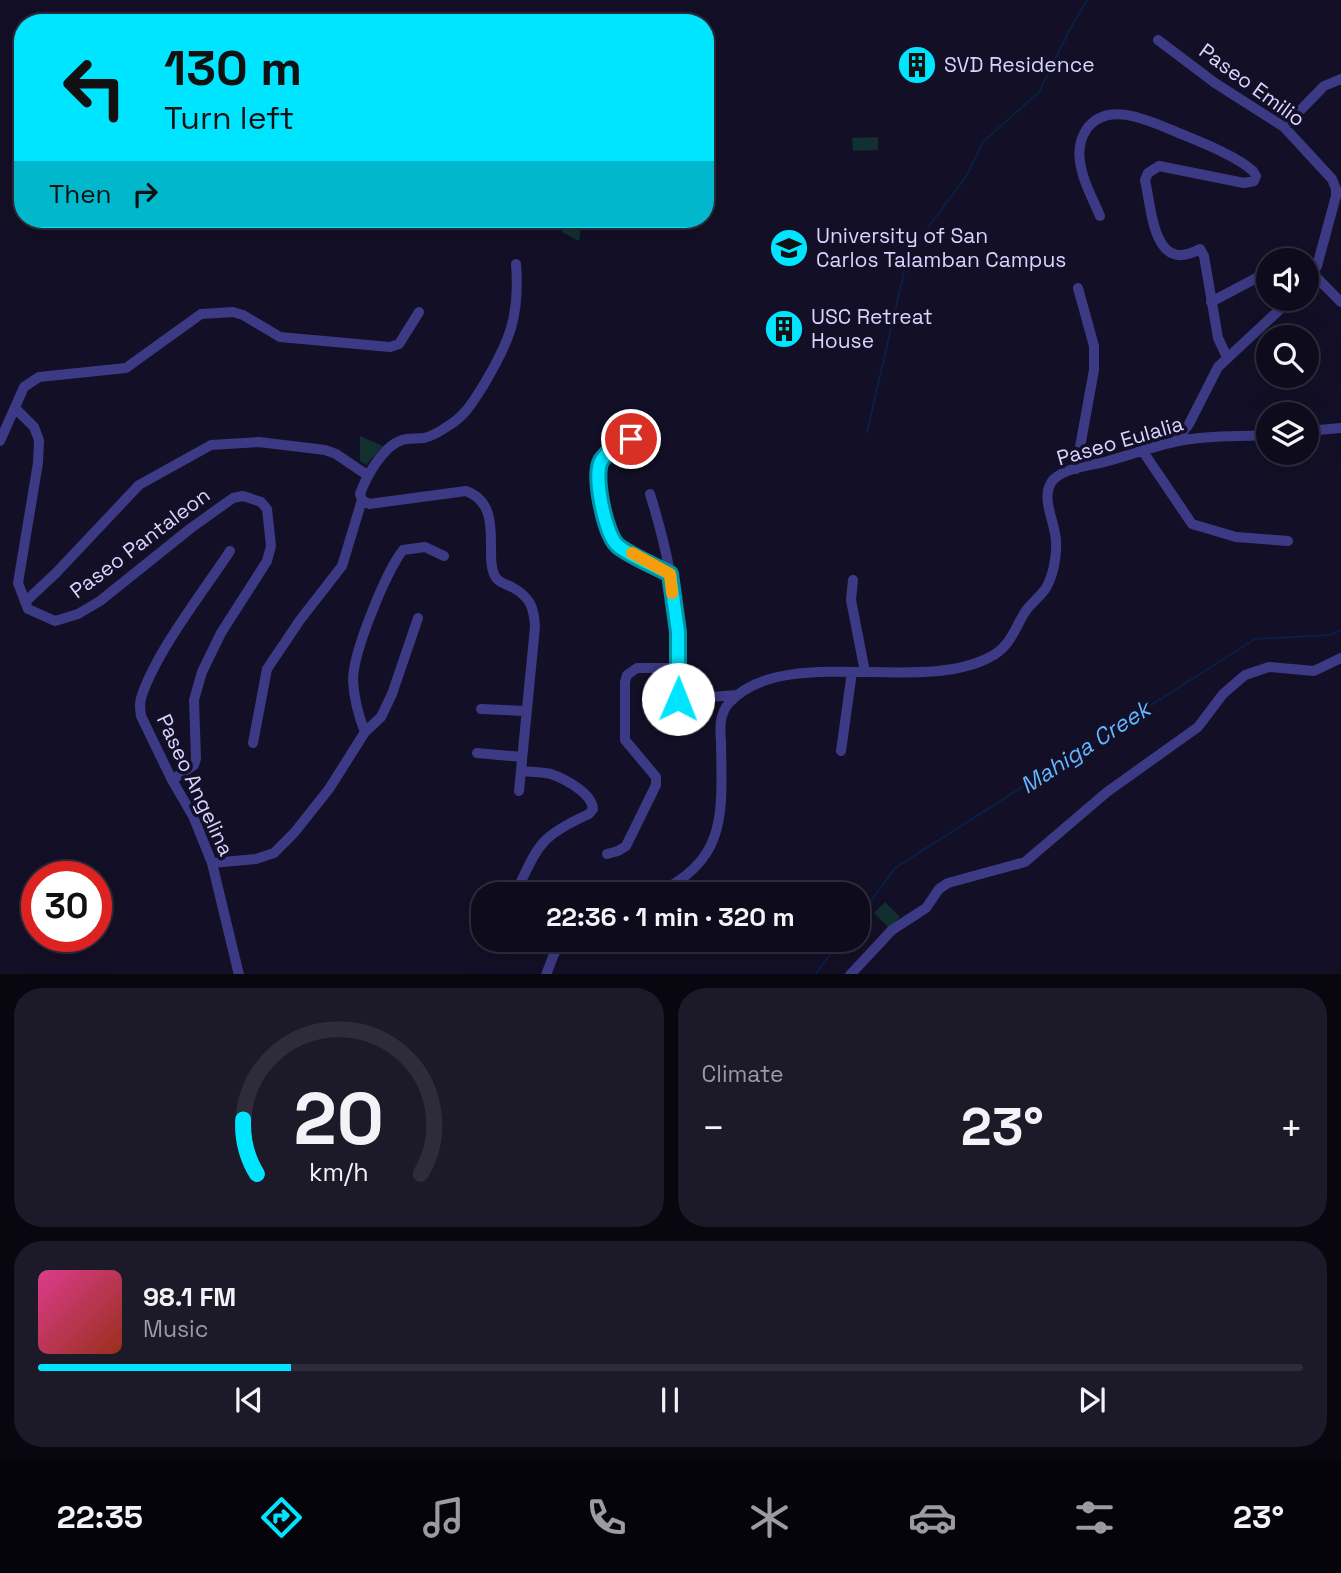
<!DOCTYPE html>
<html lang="en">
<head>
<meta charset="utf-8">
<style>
  :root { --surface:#0e0b1c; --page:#1c1929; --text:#f1f3f6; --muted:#9b9ba3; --line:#2e2b3b; --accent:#00e5ff }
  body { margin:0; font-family:"Space Grotesk",sans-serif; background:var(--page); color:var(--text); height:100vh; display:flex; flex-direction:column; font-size:26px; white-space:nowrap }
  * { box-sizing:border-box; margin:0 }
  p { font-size:23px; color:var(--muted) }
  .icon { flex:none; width:38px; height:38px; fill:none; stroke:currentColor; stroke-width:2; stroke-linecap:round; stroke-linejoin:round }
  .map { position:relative; height:974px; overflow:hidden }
  .side { display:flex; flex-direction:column; gap:14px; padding:14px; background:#08060f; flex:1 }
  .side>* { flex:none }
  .banner { position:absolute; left:14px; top:14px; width:700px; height:214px; border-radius:28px; box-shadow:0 7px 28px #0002,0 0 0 2px var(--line); background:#00e5ff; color:#111; overflow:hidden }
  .fabs { position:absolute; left:1256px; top:248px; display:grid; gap:14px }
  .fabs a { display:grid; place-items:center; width:63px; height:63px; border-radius:50%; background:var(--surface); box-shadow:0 7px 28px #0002,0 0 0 2px var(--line); font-size:35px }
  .speed { position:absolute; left:21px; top:861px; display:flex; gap:14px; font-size:35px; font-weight:700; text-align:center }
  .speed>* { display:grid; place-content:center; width:91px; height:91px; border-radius:50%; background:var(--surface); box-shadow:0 7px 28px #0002,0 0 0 2px var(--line); line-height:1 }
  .speed .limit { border:10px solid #d22; background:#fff; color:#111 }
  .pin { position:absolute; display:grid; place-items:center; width:60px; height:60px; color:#fff; margin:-30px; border:4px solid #fff; border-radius:50%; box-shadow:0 2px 7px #0007 }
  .me { position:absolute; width:77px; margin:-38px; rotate:1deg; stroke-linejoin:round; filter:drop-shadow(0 0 5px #0008) }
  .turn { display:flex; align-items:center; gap:24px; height:147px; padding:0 35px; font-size:32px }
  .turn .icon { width:91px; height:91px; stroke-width:2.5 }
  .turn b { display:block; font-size:49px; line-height:60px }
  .then { display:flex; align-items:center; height:66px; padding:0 35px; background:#0003; gap:14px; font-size:26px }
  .big { font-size:52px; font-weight:700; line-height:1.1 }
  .side .card { flex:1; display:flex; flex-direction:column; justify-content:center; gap:10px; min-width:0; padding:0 24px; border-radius:28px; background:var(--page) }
  .side .dial { align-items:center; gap:0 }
  .dial svg { height:182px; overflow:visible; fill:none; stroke:var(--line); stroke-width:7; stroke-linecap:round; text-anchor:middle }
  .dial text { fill:var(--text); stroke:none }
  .song { display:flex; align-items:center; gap:21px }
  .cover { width:84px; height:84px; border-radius:10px; background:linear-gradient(135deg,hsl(330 70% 55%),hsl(10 70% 35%)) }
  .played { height:7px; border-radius:4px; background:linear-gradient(90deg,var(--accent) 20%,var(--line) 20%) }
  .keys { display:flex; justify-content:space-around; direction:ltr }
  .heat { display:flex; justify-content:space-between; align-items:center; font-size:38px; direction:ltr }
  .side .tiles { flex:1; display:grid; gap:14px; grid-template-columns:1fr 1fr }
  .card:last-child { grid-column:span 2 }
  .trip { position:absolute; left:471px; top:882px; width:399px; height:70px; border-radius:28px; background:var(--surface); box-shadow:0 7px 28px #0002,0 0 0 2px var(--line); font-weight:700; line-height:70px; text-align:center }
  .dock { display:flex; height:112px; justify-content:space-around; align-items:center; background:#06040b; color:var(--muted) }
  .dock .icon { width:49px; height:49px }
  .dock .active { color:var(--accent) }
  .dock b { font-size:32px; color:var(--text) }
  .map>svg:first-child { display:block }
  .green { fill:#12302f }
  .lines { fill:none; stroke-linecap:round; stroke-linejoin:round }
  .stream { stroke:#0a1f44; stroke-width:2 }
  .minor { stroke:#3d3a85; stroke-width:10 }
  .route-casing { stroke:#0095a6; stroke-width:18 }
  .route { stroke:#00e5ff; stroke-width:12 }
  .slow { stroke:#f59e0b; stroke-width:12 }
  .labels { text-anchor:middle; stroke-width:7; stroke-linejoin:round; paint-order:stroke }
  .poi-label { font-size:21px; fill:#d9d4ff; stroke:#130f26; text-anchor:start }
  .street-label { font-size:21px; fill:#d9d4ff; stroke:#130f26 }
  .water-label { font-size:23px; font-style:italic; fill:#62b6ff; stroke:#130f26 }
</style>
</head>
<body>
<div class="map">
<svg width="1341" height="975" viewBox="0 0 1341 975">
  <rect width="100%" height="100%" fill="#130f26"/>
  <path class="green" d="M878 137V150L853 151 852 138Z
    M562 219H582L579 241 562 232Z
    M360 436 383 446 366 465 360 461Z
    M885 902 900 917 889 928 874 913Z"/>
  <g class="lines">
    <path class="stream" d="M867 432 908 255 967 175 983 142 1039 92 1070 29 1087 0
      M858 919 895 868 1255 639 1330 635 1341 630
      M815 975 841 940"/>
    <path class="minor" d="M1158 40 1215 83 1284 127 1332 179 1336 189V196L1317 266 1307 281
      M1284 127 1324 86 1341 79
      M1100 216C1093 199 1082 180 1080 161 1078 149 1080 140 1086 130 1108 98 1154 123 1181 134 1203 143 1236 156 1253 171L1256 176 1254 181 1244 183 1159 166 1148 173 1145 180C1152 210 1153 275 1200 249L1204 256 1218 338 1227 357
      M1313 274 1341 302
      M1211 302 1262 275
      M15 408 34 427 39 440 38 463 18 583 28 609 55 621 78 614 100 601 191 528 233 498 243 496 261 502 267 509 271 546 267 561 221 633 202 672 194 700 196 759 194 765 172 780
      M1307 431 1341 428
      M631 439C618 445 609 449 601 461 593 476 605 533 617 544 627 554 656 566 669 574
      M0 441 24 387 39 377 126 368 201 314 233 312 243 315 280 337 390 347 399 344 419 312
      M1176 441 1189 424 1218 367 1291 299
      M1142 450 1192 524 1236 537 1288 541
      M1076 469 1094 370V346L1078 288
      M650 494C664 539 675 585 678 633 679 655 678 677 678 699
      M362 500 369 504 466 491C507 506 481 560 497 579 501 583 507 585 512 587 530 597 534 607 535 627L519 791
      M230 551C203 592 158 649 142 695 139 702 140 709 141 716L172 780 193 816 212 863 239 975
      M853 580 851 600 865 672
      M25 602 56 573 139 485 211 445 259 442 325 450 336 454 367 475
      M675 698 680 699 738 695
      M481 709 526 711
      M365 732C358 715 354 698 353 680 353 652 386 572 403 550L425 547 444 556
      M253 743 267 669 300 620 342 566 362 500 360 494C366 477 383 446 402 440 409 438 417 439 424 438 432 436 441 431 448 426 465 416 473 402 483 386 510 341 520 316 516 264
      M841 751 852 672
      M477 753 522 757
      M607 854 618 851 626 846 656 785V777L625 740V682L627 675 637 668H678
      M212 863 256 859 274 853 294 833 329 789 365 732 381 717 392 694 418 618
      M515 894C539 845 538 837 589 814L593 809C592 793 565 779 551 774 542 772 531 772 522 771
      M655 894C728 860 722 814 721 743 720 729 719 714 729 703 783 643 921 695 990 657 1010 647 1014 630 1025 612 1031 603 1040 597 1046 588 1053 576 1057 556 1056 542 1056 523 1039 497 1053 480 1065 467 1091 466 1108 461 1130 455 1151 447 1174 442 1204 435 1238 437 1269 435
      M546 975 554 954 564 940
      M850 975 892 930 926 908 939 889 948 883 1025 862 1107 792 1198 727 1223 694 1245 675 1269 667 1314 671 1341 658"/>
  </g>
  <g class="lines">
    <g class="route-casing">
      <path id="route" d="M631 439C618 445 609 449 601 461 593 476 605 533 617 545 628 555 655 566 670 574L678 632V699"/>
    </g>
    <use href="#route" class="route"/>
    <path class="slow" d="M632 553 670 574 672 593"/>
  </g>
  <defs>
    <g id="building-disc" transform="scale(2.0125)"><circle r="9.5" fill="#00e5ff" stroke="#130f26"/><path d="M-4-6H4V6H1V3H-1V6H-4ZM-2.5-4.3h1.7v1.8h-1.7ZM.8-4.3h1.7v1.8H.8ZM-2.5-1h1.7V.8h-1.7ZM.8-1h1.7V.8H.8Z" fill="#111"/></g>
    <g id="university-disc" transform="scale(2.0125)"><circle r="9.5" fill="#00e5ff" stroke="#130f26"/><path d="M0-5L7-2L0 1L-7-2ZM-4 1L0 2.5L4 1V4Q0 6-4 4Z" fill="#111"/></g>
  </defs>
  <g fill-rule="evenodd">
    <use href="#building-disc" x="917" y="65"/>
    <use href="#university-disc" x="789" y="248"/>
    <use href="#building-disc" x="784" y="329"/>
  </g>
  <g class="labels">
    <g class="poi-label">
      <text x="944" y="72">SVD Residence</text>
      <text x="816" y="243">University of San<tspan x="816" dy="24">Carlos Talamban Campus</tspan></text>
      <text x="811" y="324">USC Retreat<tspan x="811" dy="24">House</tspan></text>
    </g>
    <g class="street-label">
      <text transform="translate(1252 85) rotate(36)" y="7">Paseo Emilio</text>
      <text transform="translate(1120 441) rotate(-16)" y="7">Paseo Eulalia</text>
      <text transform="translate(140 543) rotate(-37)" y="7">Paseo Pantaleon</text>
      <text transform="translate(195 785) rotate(65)" y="7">Paseo Angelina</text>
    </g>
    <g class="water-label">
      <text transform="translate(1085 747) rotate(-33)" y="8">Mahiga Creek</text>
    </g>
  </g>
</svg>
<div class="fabs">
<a><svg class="icon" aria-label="sound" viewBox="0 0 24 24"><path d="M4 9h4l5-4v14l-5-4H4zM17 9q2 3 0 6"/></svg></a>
<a><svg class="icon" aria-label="search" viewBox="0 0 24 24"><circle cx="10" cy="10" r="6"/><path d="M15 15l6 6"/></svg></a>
<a><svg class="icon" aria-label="layers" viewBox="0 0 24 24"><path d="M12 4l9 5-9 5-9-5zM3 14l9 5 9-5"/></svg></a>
</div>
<div class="speed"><div class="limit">30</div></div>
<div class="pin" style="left:631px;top:439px;background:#d93025"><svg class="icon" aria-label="arrive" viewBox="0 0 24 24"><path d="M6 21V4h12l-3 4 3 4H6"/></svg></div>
<svg class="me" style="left:678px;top:699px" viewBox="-20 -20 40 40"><circle r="19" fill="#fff"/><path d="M0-13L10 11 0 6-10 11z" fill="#00e5ff"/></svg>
<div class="trip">22:36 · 1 min · 320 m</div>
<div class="banner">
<div class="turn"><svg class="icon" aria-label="left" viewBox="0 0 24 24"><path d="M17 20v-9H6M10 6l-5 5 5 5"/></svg><div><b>130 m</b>Turn left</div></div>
<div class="then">Then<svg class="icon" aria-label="right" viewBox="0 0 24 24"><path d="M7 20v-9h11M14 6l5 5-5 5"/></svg></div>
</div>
</div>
<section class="side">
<div class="tiles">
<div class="card dial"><svg viewBox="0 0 100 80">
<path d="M14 69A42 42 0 1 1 86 69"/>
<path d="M14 69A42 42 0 0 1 8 45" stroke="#00e5ff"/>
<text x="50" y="56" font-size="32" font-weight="700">20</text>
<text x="50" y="72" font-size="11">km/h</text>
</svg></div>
<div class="card"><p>Climate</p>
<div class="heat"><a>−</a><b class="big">23°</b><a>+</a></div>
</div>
<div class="card">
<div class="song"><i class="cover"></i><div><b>98.1 FM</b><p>Music</p></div></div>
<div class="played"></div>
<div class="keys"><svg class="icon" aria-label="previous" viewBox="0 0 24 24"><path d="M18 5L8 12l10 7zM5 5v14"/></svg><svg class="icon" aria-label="pause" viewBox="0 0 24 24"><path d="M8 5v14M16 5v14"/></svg><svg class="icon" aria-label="next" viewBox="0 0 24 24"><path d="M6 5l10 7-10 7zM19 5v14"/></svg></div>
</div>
</div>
</section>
<nav class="dock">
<b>22:35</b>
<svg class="icon active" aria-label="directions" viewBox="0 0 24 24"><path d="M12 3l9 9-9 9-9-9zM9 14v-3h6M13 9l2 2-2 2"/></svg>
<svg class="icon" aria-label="music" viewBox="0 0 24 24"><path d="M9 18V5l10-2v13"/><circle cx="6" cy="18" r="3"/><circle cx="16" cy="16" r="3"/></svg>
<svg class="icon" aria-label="phone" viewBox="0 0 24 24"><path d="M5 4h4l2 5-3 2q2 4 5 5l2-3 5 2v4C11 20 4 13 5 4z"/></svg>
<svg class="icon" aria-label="climate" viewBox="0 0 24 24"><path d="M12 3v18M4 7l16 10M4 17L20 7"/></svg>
<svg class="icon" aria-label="car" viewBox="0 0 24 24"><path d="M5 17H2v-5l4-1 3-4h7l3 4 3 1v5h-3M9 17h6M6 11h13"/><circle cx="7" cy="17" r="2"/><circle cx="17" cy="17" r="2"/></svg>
<svg class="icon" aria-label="filters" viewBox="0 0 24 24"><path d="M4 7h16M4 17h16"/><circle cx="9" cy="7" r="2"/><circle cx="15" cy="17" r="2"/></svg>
<b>23°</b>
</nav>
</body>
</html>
